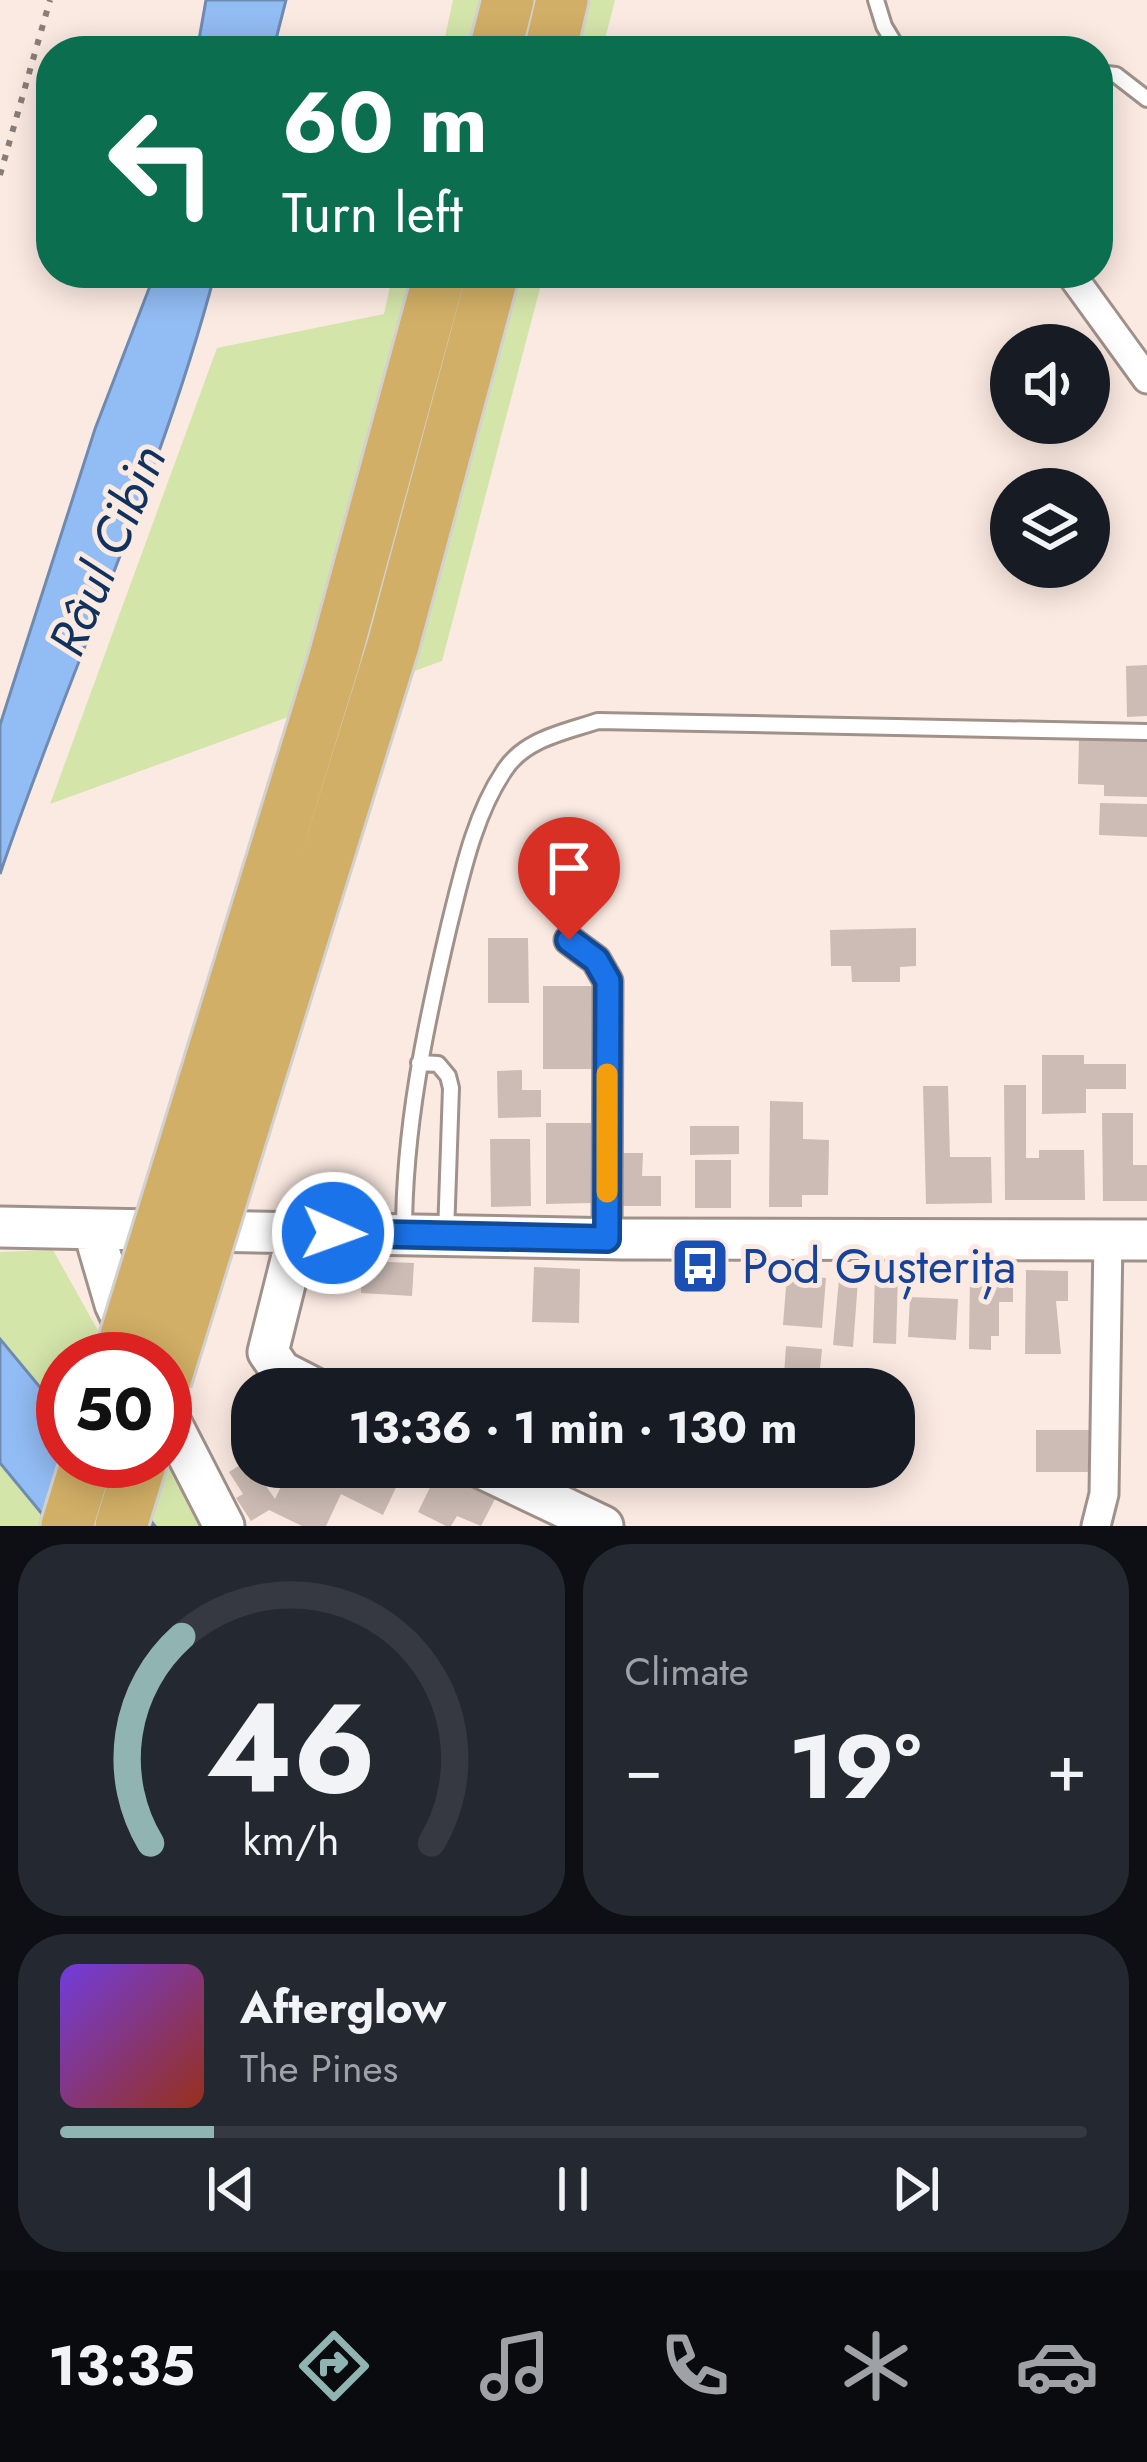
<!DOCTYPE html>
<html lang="en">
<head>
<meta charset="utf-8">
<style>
  :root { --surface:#171b24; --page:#242831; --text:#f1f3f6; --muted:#9ea1a6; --line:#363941; --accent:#90b4b2 }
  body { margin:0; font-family:Jost,sans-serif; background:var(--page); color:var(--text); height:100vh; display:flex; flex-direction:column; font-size:45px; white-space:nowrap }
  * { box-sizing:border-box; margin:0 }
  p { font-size:39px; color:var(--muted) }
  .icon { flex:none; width:66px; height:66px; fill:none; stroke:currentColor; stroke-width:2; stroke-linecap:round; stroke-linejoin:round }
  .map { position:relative; height:1526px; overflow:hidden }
  .details { display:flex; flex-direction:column; gap:18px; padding:18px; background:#0d0f14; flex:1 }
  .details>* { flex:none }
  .guide { position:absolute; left:36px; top:36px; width:1077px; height:252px; border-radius:48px; box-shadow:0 6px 30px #0003; background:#0b6e4f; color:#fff; overflow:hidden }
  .tools { position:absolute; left:990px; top:324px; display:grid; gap:24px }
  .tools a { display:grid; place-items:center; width:120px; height:120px; border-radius:50%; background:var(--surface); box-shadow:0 6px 30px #0003; font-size:60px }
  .speed { position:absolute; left:36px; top:1332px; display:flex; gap:24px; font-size:60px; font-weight:700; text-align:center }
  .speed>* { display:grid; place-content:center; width:156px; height:156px; border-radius:50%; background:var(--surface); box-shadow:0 6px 30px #0003; line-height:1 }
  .speed .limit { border:18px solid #d22; background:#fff; color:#111 }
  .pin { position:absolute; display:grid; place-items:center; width:102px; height:102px; color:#fff; margin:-123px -51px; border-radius:50% 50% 50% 0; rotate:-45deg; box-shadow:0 0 12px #0007 }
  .pin .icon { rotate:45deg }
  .me { position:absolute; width:132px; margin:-66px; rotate:92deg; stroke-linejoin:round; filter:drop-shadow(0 0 9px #0008) }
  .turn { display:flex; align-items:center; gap:42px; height:252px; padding:0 48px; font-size:54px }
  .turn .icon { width:156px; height:156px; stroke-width:2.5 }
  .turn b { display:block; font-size:84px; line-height:102px }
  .big { font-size:90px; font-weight:700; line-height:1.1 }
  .details .tile { flex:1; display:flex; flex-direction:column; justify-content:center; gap:18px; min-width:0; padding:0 42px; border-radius:48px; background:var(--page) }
  .details .dial { align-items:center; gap:0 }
  .dial svg { height:312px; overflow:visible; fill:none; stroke:var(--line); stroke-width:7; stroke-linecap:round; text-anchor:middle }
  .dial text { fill:var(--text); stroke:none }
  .song { display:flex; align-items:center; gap:36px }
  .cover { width:144px; height:144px; border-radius:18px; background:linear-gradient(135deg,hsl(260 70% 55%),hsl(10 70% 35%)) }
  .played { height:12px; border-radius:6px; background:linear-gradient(90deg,var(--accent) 15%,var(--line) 15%) }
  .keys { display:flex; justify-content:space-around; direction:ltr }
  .heat { display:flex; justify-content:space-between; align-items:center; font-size:66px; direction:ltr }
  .details .tiles { flex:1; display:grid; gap:18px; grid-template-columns:1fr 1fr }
  .tile:last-child { grid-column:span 2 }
  .trip { position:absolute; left:231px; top:1368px; width:684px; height:120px; border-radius:48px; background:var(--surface); box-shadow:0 6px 30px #0003; font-weight:700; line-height:120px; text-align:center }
  .dock { display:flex; height:192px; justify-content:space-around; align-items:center; background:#090b0e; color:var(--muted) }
  .dock .icon { width:84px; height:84px }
  .dock .on { color:var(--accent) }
  .dock b { font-size:54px; color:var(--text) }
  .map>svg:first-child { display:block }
  .green { fill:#d4e5aa }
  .water { fill:#92bcf4; stroke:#6f8bb1; stroke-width:3 }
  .building { fill:#cdbcb5 }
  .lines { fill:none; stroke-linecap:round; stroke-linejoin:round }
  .lane-casing { stroke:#a0918a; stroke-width:20 }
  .street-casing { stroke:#a0918a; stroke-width:33 }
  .secondary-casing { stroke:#a0918a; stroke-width:45 }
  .highway-casing { stroke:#d2d1d0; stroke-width:57 }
  .path { stroke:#887d78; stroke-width:6; stroke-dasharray:6 9; stroke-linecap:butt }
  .lane { stroke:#fff; stroke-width:14 }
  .street { stroke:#fff; stroke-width:27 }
  .secondary { stroke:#fff; stroke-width:39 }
  .highway { stroke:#d2af66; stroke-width:51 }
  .highway-bridge-casing { stroke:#d2d1d0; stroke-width:57; stroke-linecap:butt }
  .highway-bridge { stroke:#d2af66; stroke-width:51 }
  .route-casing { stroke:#114b97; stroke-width:30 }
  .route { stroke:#1a73e8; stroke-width:21 }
  .slow { stroke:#f59e0b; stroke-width:21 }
  .labels { text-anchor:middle; stroke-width:10; stroke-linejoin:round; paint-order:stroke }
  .transit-label { font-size:48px; fill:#164399; stroke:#fbeae2; text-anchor:start }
  .water-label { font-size:51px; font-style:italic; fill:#0f325e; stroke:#fbeae2 }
</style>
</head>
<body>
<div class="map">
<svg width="1147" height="1526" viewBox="0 0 1147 1526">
  <rect width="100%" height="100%" fill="#fbeae2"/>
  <path class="green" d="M453 0H615L602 51H442Z
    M393 273H544L442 661 50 804 217 348 384 314Z
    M53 1250 114 1359H63V1461H165V1449L208 1526H0V1252Z"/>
  <path class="water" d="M206 0H286L273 51H197Z
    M155 273H215C161 478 68 673 0 874V725L95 429Z
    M0 1339 63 1415V1461H101L155 1526H52L0 1463Z"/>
  <path class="building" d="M1147 665V716L1127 717 1126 666Z
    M1079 737 1147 738V797L1104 796V785L1078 784Z
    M1100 803 1147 804V837L1099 835Z
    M916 928V966L900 967V982H852L851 966H831L830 930Z
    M488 938H528L529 1003H488Z
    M543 986H592V1069H543Z
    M1042 1055H1084V1064H1126V1089H1086V1113L1042 1114Z
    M522 1070V1090H541V1117L498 1118 497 1071Z
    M1004 1085H1026V1158H1039V1150H1084L1085 1200H1005Z
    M923 1086H948L950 1157H991L992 1203 926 1204Z
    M770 1101 803 1102V1139L829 1140 828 1195H802V1207H769Z
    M1102 1113H1133V1165H1147V1201H1103Z
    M546 1123H593V1203L546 1204Z
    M690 1126H739V1154L690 1155Z
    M490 1139H530L531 1206 491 1207Z
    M619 1153H643L642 1176H661V1206H619Z
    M695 1160H731V1208H695Z
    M362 1261 414 1263 412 1296 361 1293Z
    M534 1267 580 1269 579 1323 532 1322Z
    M1026 1270 1068 1271V1301H1056L1061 1354H1025Z
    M970 1273 1013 1274V1302H999V1336H991V1350L969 1349Z
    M787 1274 826 1278 822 1328 783 1325Z
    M875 1274 898 1275 896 1344 873 1343Z
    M839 1279 858 1281 853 1347 833 1345Z
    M910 1297 958 1299 956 1340 908 1337Z
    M786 1346 822 1349 818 1389H783Z
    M253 1374 285 1389H252V1407L240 1401Z
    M252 1411V1449L237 1442Z
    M1036 1430H1091V1472H1036Z
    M248 1460 275 1499 287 1474 281 1472 284 1467H335L352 1475 355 1467H423L413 1488 399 1481 383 1515 341 1494 326 1526H302L269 1510 251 1521 236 1498 243 1494 229 1472Z
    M440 1467 497 1495 481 1526 457 1516 451 1526H446L418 1512Z"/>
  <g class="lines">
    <g class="lane-casing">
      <path id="lane" d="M876 0 884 26 899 51
        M1098 73 1116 75 1147 99
        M419 1063 438 1064 448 1076 451 1088 446 1234
        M404 1233C404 1128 425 1028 449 926 462 874 474 816 504 771 524 739 565 732 598 721L1147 732"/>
    </g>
    <g class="street-casing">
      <path id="street" d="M1070 273 1147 379
        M569 940 596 960 608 981 607 1239
        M1096 1526 1104 1494 1108 1239"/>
    </g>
    <g class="secondary-casing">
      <path id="secondary" d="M0 1227 622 1239 1147 1240
        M93 1229 115 1304 133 1342
        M298 1232 268 1352 281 1371 316 1389
        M165 1411 224 1526
        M479 1467 603 1526"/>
    </g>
    <g class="highway-casing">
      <path id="highway" d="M495 51 508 0
        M550 51 562 0
        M214 1051 334 661 440 273
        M264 1060 393 645 493 273
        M67 1526 87 1461
        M121 1526 141 1461"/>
    </g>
    <path class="path" d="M0 175 50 0"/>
    <use href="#lane" class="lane"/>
    <use href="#street" class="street"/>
    <use href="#secondary" class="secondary"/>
    <use href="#highway" class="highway"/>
    <g class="highway-bridge-casing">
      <path id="highway-bridge" d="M119 1359 214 1051
        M165 1380 264 1060"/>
    </g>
    <use href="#highway-bridge" class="highway-bridge"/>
  </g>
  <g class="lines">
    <g class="route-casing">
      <path id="route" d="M333 1233 607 1239 608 981 596 960 569 940"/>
    </g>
    <use href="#route" class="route"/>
    <path class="slow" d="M607 1192V1074"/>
  </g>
  <defs>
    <g id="bus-square" transform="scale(3)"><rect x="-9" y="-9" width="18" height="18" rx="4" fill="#1a4fb4" stroke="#fbeae2"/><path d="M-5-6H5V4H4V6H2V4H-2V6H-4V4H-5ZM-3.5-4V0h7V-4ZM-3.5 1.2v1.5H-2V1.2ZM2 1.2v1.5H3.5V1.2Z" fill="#fff"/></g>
  </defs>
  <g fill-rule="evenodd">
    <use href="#bus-square" x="700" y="1266"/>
  </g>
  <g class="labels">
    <g class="transit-label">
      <text x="742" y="1283">Pod Gușterița</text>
    </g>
    <g class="water-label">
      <text transform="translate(107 550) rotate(-67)" y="18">Râul Cibin</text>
    </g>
  </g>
</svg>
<div class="tools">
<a><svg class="icon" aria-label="sound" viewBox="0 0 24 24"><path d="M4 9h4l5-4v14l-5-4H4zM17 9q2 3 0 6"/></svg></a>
<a><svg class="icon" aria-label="layers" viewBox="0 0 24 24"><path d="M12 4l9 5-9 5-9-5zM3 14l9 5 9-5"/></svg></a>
</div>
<div class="speed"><div class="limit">50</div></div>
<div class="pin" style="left:569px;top:940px;background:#d93025"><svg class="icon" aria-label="arrive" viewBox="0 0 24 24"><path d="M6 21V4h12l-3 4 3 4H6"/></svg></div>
<svg class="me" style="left:333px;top:1233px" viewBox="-20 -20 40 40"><circle r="17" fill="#1a73e8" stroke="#fff" stroke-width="3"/><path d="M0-11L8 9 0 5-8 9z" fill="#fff"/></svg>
<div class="trip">13:36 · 1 min · 130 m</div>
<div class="guide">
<div class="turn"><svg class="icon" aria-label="left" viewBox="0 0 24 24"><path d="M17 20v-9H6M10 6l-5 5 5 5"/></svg><div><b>60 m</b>Turn left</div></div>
</div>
</div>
<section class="details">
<div class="tiles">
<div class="tile dial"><svg viewBox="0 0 100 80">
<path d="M14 69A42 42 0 1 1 86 69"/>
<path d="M14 69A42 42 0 0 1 22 16" stroke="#90b4b2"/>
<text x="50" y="56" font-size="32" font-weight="700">46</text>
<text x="50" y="72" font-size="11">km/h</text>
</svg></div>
<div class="tile"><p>Climate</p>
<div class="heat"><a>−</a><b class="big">19°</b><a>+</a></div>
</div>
<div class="tile">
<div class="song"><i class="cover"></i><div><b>Afterglow</b><p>The Pines</p></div></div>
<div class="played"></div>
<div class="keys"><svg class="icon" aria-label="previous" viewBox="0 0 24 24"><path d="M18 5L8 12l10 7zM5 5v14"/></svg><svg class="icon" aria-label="pause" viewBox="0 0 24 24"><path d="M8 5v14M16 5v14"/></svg><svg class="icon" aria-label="next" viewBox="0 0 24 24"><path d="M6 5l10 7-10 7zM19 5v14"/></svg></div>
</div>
</div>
</section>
<nav class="dock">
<b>13:35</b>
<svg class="icon on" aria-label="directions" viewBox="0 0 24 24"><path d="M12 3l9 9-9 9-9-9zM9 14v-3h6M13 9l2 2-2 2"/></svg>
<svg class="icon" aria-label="music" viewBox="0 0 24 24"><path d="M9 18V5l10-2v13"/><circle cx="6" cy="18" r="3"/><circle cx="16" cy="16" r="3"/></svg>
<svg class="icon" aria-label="phone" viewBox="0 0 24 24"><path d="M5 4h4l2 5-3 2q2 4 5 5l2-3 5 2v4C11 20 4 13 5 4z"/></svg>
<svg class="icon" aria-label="climate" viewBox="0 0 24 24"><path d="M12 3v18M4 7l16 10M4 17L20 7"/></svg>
<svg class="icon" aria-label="car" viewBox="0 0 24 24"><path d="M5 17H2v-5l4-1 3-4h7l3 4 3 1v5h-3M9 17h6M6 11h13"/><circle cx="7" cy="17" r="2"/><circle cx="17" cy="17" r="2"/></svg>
</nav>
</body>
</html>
